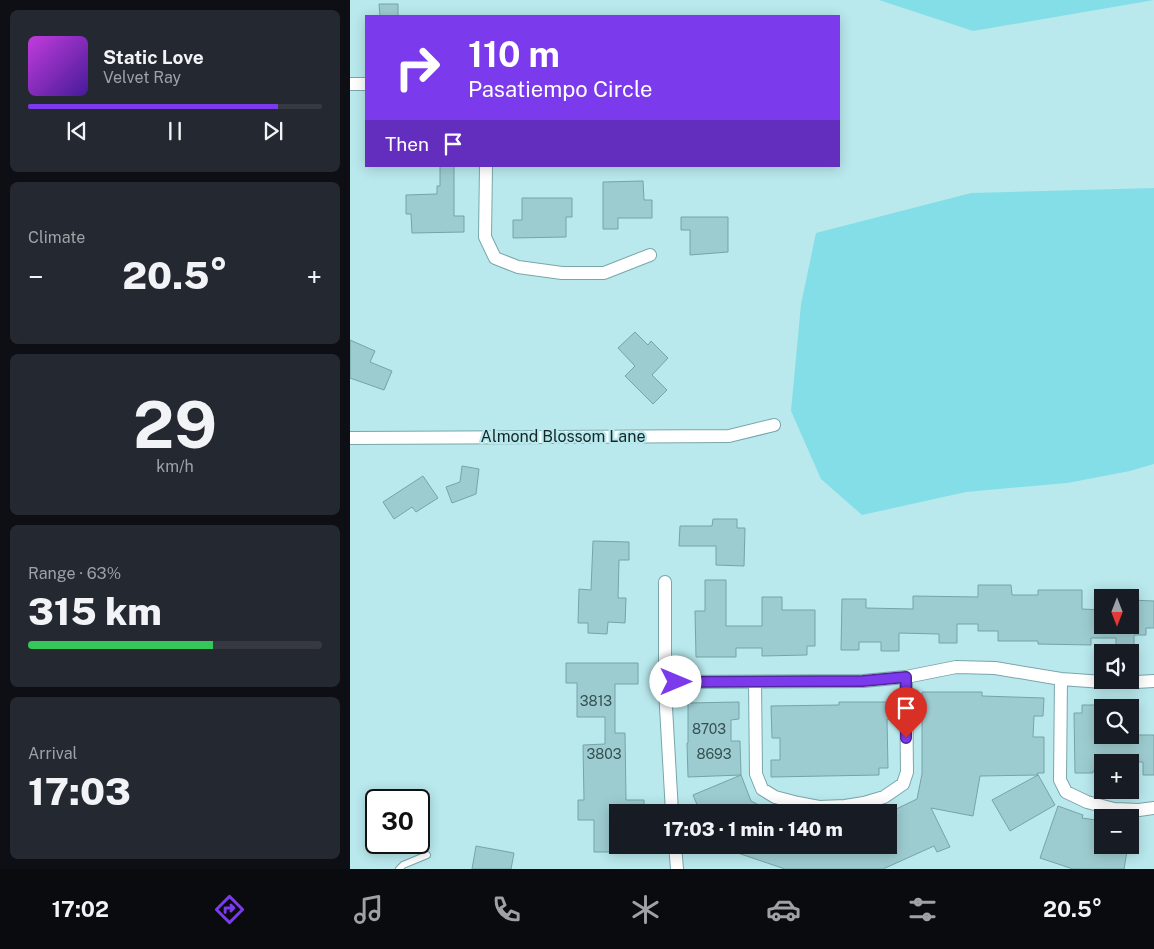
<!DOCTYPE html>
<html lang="en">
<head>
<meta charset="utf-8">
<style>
  :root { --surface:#171b24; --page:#242831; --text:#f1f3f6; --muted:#9ea1a6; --line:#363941; --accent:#7c3aed }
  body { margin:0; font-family:"Public Sans",sans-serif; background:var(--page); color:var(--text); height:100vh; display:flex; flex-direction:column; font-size:19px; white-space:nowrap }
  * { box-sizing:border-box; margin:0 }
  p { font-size:16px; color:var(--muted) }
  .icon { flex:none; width:28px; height:28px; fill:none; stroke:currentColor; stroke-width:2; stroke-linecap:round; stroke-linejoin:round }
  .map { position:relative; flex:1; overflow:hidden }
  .drawer { display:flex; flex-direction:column; gap:10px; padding:10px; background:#0d0f14; width:350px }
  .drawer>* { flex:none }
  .guide { position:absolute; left:15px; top:15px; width:475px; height:152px; border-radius:0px; box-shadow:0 2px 12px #0003; background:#7c3aed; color:#fff; overflow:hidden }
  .needle { width:32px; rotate:180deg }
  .controls { position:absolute; left:744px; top:589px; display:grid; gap:10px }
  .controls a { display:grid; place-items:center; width:45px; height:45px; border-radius:0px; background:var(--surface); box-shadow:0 2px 12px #0003; font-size:25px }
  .speed { position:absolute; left:15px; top:789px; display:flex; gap:10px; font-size:25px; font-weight:700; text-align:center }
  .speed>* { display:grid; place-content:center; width:65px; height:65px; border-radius:50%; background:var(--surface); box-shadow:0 2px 12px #0003; line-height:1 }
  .speed .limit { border:2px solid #111; border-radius:8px; background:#fff; color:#111 }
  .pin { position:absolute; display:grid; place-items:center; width:42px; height:42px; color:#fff; margin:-51px -21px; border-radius:50% 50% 50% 0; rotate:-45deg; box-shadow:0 0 5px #0007 }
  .pin .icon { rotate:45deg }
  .me { position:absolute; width:55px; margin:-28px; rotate:90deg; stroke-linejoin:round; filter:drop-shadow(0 0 4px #0008) }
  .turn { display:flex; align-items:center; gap:18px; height:105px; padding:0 20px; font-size:22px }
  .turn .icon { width:65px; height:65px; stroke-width:2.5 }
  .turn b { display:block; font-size:35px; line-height:42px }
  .then { display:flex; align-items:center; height:48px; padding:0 20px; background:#0003; gap:10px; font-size:19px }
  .big { font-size:38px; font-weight:800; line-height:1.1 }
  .drawer .widget { flex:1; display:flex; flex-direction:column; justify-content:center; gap:8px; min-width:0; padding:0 18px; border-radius:8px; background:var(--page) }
  .drawer .dial { align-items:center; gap:0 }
  .dial b { font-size:65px; line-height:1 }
  .song { display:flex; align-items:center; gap:15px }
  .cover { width:60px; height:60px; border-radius:8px; background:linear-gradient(135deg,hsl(290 70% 55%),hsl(260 70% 35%)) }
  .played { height:5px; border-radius:2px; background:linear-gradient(90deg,var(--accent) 85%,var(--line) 85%) }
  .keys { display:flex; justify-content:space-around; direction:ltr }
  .heat { display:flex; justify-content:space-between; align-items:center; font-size:28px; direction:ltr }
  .charge { height:8px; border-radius:4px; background:linear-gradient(90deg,#34c759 63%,var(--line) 0) }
  .trip { position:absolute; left:259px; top:804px; width:288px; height:50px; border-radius:0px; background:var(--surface); box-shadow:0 2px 12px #0003; font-weight:800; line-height:50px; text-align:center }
  .tab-bar { display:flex; height:80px; justify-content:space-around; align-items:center; background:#090b0e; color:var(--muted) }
  .tab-bar .icon { width:35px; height:35px }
  .tab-bar .on { color:var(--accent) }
  .tab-bar b { font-size:22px; color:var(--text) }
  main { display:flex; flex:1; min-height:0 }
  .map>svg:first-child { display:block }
  .green { fill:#84dee7 }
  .building { fill:#9dccd0; stroke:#76a3a7 }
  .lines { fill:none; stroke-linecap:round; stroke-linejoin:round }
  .service-casing { stroke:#79a6ab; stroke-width:8 }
  .minor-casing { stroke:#79a6ab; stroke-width:14 }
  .service { stroke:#fff; stroke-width:6 }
  .minor { stroke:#fff; stroke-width:12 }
  .route-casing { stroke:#51269a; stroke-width:12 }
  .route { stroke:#7c3aed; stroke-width:9 }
  .labels { text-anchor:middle; stroke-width:4.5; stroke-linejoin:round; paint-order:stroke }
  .number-label { font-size:14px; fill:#365052 }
  .street-label { font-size:16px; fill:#142628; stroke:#b9e9ed }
</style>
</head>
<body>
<main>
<section class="drawer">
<div class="widget">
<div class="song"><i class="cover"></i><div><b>Static Love</b><p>Velvet Ray</p></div></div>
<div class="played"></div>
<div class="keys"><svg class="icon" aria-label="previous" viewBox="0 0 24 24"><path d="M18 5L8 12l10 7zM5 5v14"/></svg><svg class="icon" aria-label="pause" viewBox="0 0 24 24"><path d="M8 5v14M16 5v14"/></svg><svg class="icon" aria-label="next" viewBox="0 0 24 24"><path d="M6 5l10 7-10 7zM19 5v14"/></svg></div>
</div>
<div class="widget"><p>Climate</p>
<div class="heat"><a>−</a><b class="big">20.5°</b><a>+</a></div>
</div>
<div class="widget dial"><b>29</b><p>km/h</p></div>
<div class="widget"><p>Range · 63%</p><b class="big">315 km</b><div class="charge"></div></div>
<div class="widget"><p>Arrival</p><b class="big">17:03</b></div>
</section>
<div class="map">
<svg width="804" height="869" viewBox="0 0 804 869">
  <rect width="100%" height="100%" fill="#b9e9ed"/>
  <path class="green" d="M529 0H804L623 31Z
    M804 188V464L780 471 717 483 616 492 512 515 471 479 441 411 451 304 466 233 621 193Z"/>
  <path class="building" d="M29 4H48V16H30Z
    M90 166H104V216H114V232L62 233 61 214H56V195L87 194V186H90Z
    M293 181 294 200H302V218H268V229H253V182Z
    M172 198H222V217H216V237L163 238V220H172Z
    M331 217H378V252L340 255V230H331Z
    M285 332 298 345 301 341 318 358 302 375 317 390 303 404 275 376 285 366 268 348Z
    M0 340 25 351 20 362 42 371 34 390 0 378Z
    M112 466 129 469 126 494 102 503 96 487 110 482Z
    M73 476 88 498 66 512 62 507 44 519 33 502Z
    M363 519H387V528H395L394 566 366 565V546H329L330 526H362Z
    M243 541 279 542V560H269L268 598H276L275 623 258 622 257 634 238 633V623H228L229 589 241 590Z
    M355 580H376V626H412V597H432V610H465V646H457V655L412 656V648H386V657H346L345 611H355Z
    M628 585H661L662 595H688V590H732V609L752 610V625H780V600L804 601V628H796V635H784V652H766V638H741V645L688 644V641H648V631H628V624H607V643H589V634L549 633V651H531V642H509V650H491L492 599H516V608L563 609V596L628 597Z
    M216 663H288V684H265V733H275L276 800H294V812H268V852H244V820H228V800H234L233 745 255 744V717H227V683H216Z
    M572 692H632V696L694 698 693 716H684L683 737H694V773H687L705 805 660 831 642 800 688 775 630 776 623 816 581 808 600 847 587 852 584 846 533 869H435L370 847V845H538V813L567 799 572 774Z
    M389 702V719L381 720V741H390L391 775 401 801 423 812H350L343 795 391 775 338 777 337 743H338V703Z
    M489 702H541V719H537L538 768H529V775L421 777V760H430V738H422L421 706 489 705Z
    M732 705H752V735H804V775H793V762H752V771H743V773H725L724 713H732Z
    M708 806 733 815 732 818 752 821V845H778L774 869H723L690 858Z
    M126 846 164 853 161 869H122Z"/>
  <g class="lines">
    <g class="service-casing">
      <path id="service" d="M49 869 53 865 77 855"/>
    </g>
    <g class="minor-casing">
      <path id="minor" d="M0 84H16
        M136 166 135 237 145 258 168 267 212 273H254L300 255
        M0 438 379 436 424 425
        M315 582V690L322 812
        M711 679 710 780 716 792 737 802 764 809 789 810 804 808
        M315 682 513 681 556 677 606 667 645 668 711 679 753 682H786L804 681
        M405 682 406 774 412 789 425 797 448 803 469 807 495 806 514 803 534 797 553 784 557 772 556 677
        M325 845 327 869"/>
    </g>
    <use href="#service" class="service"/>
    <use href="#minor" class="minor"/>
  </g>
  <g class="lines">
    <g class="route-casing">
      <path id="route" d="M326 682 513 681 556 677V738"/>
    </g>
    <use href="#route" class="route"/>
  </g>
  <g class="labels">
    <g class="number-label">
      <text x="246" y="706">3813</text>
      <text x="359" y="734">8703</text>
      <text x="254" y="759">3803</text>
      <text x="364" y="759">8693</text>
    </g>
    <g class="street-label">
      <text x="213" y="442">Almond Blossom Lane</text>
    </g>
  </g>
</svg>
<div class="controls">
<a><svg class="needle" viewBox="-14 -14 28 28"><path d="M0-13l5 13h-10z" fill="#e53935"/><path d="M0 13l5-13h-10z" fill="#9ea1a6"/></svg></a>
<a><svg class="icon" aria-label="sound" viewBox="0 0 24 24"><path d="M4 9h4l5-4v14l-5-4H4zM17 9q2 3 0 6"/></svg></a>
<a><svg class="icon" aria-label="search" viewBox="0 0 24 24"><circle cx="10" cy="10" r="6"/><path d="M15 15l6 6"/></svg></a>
<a>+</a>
<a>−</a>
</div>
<div class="speed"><div class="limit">30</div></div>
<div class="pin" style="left:556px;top:738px;background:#d93025"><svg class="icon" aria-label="arrive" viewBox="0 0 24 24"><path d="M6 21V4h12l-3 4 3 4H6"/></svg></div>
<svg class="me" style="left:326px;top:682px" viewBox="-20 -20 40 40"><circle r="19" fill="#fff"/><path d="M0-13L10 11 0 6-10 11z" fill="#7c3aed"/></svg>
<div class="trip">17:03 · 1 min · 140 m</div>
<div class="guide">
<div class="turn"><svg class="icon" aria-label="right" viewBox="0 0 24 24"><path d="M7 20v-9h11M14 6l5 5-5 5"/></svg><div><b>110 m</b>Pasatiempo Circle</div></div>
<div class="then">Then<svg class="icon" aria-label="arrive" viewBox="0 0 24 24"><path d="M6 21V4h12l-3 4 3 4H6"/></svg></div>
</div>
</div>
</main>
<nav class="tab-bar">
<b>17:02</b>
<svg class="icon on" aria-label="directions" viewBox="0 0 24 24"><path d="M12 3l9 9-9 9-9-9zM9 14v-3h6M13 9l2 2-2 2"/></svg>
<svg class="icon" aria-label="music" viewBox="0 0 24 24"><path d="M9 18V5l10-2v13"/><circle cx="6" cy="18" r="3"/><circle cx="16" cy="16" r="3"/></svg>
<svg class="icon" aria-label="phone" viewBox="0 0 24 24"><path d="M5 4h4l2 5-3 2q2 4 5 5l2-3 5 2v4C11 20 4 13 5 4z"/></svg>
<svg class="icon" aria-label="climate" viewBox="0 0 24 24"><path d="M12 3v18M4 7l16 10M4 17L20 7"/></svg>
<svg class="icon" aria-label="car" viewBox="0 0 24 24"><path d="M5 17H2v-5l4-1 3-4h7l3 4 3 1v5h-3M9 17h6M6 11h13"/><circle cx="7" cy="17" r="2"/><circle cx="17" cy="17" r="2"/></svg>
<svg class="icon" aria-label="filters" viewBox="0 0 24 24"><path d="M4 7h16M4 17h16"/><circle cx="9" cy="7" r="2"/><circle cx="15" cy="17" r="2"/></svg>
<b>20.5°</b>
</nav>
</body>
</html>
